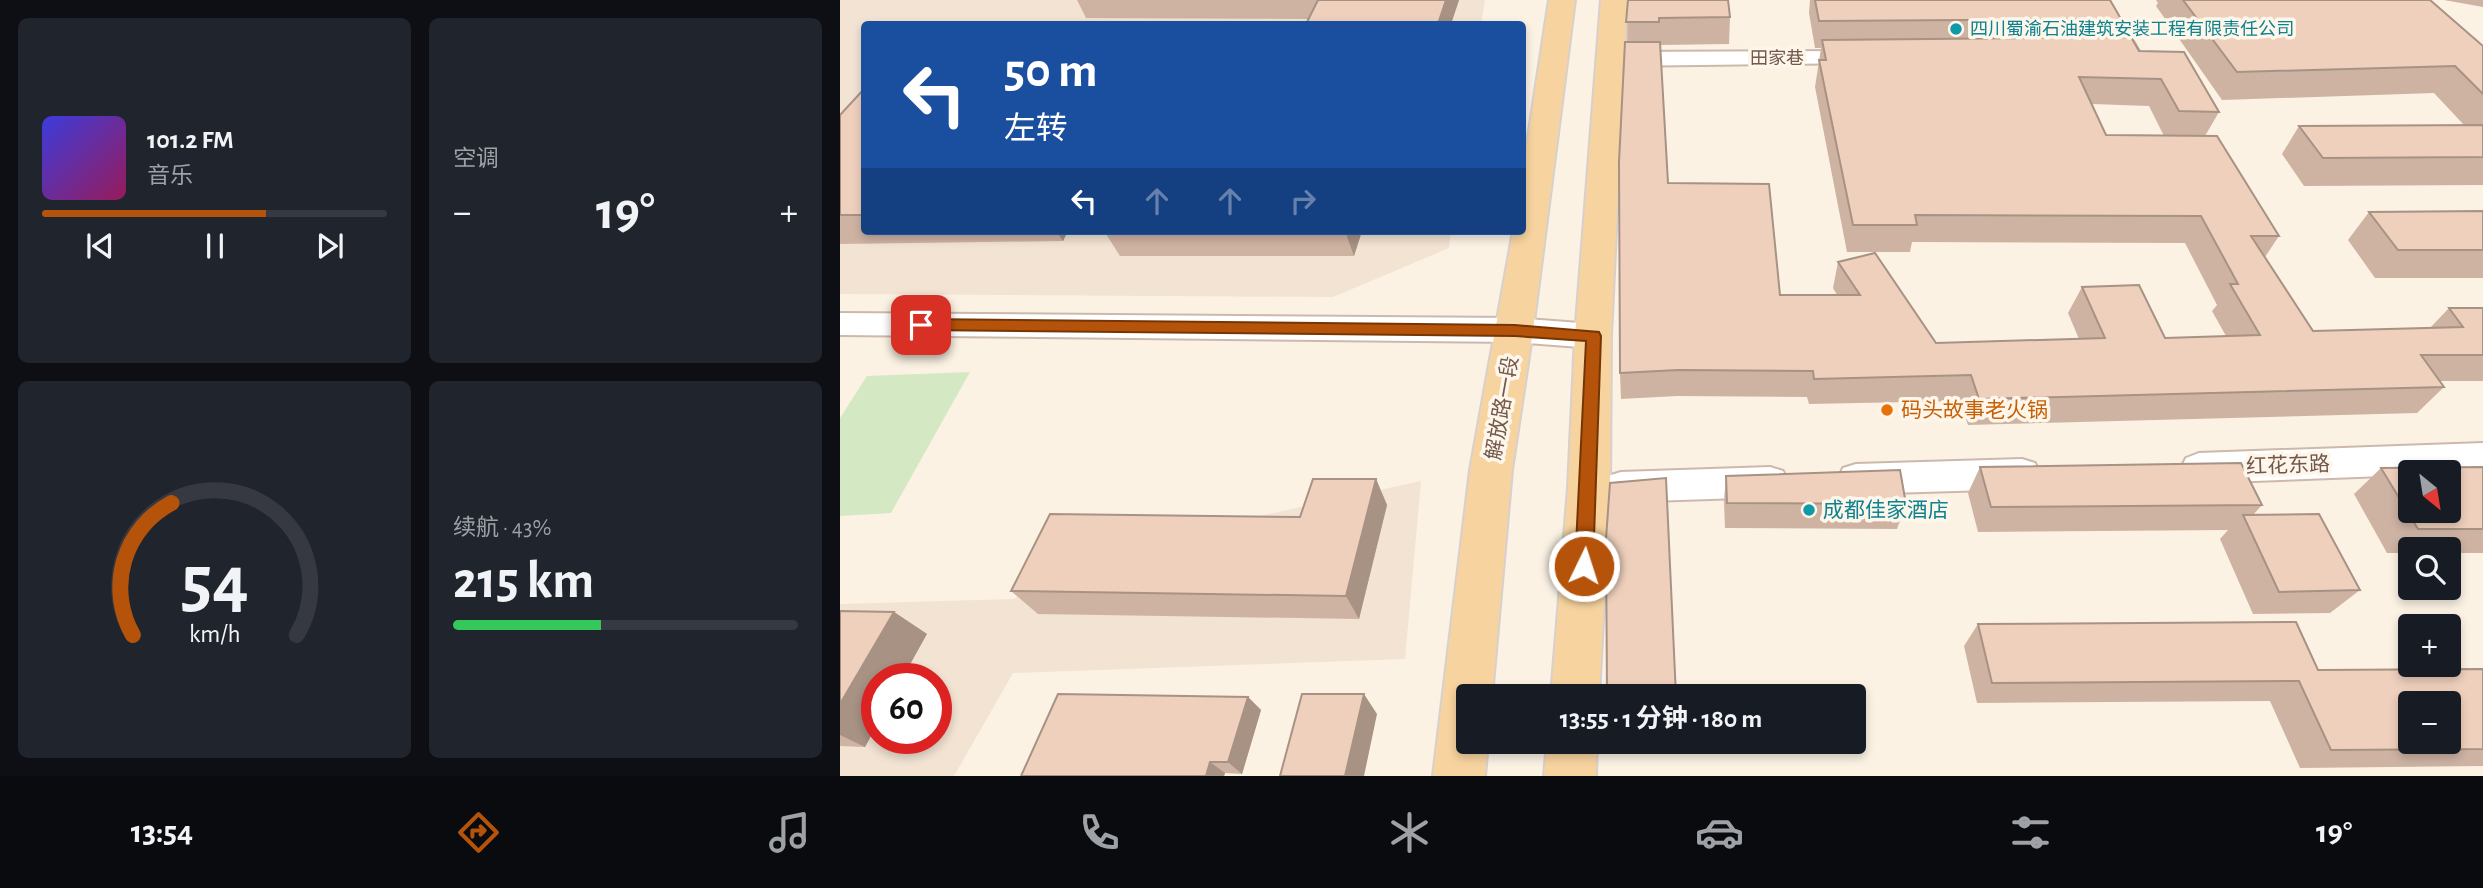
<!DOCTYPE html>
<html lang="zh">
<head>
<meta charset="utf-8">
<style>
  :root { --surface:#171b24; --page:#20242c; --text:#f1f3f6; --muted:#9ea1a6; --line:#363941; --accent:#b45309 }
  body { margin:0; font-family:"Alegreya Sans","Noto Sans SC",sans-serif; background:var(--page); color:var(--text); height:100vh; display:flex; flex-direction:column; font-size:26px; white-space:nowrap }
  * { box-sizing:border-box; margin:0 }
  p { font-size:23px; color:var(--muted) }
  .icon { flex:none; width:38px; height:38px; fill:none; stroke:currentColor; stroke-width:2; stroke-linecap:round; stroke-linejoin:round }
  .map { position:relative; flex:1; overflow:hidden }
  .drawer { display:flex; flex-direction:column; gap:18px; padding:18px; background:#0d0f14; width:840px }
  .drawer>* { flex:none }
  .top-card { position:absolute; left:21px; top:21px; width:665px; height:214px; border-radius:7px; box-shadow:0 4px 10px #0003; background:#1a4fa0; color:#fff; overflow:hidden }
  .needle { width:46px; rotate:150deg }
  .fabs { position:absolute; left:1558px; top:460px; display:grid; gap:14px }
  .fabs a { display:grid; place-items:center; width:63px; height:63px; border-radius:7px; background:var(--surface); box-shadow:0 4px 10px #0003; font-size:35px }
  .speed { position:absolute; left:21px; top:663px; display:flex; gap:14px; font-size:35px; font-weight:700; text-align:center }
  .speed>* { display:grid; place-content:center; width:91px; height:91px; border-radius:50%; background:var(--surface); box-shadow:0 4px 10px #0003; line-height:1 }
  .speed .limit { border:10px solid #d22; background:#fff; color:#111 }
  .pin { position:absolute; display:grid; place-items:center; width:60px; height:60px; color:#fff; margin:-30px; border-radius:14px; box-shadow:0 4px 10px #0006 }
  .me { position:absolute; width:77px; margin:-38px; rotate:4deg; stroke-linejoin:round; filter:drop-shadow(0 0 5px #0008) }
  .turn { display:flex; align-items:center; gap:24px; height:147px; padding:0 28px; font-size:32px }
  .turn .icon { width:91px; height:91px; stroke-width:2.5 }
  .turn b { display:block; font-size:49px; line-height:60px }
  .lanes { display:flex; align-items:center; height:66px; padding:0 28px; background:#0003; justify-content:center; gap:35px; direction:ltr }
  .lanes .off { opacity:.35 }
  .big { font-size:52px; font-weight:700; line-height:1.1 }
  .drawer .widget { flex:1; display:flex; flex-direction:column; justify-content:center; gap:10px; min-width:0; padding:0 24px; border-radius:10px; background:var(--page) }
  .drawer .dial { align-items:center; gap:0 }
  .dial svg { height:182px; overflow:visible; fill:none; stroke:var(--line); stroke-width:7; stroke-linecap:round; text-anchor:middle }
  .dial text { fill:var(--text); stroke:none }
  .song { display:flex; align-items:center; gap:21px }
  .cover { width:84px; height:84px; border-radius:10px; background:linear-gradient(135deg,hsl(240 70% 55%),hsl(330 70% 35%)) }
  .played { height:7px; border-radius:4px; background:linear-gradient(90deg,var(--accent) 65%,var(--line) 65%) }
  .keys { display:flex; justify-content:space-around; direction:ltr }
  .heat { display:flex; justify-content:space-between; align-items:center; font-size:38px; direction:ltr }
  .charge { height:10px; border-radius:5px; background:linear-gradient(90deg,#34c759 43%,var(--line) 0) }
  .drawer .tiles { flex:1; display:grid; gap:18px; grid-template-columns:repeat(2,1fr) }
  .trip { position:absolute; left:616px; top:684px; width:410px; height:70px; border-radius:7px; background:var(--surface); box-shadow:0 4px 10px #0003; font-weight:700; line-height:70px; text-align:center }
  .menu { display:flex; height:112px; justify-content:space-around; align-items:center; background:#090b0e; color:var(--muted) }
  .menu .icon { width:49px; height:49px }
  .menu .selected { color:var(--accent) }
  .menu b { font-size:32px; color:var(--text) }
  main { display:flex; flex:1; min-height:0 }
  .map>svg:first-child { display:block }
  .residential { fill:#f2e3d3; fill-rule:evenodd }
  .green { fill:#d3e8c3 }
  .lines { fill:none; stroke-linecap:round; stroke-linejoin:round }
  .street-casing { stroke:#ccb9ab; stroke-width:4 }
  .primary-casing { stroke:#d8d0cd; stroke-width:4 }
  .street { fill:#fff; fill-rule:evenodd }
  .primary { fill:#f7d49f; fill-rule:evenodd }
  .wall { fill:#ceb3a3; fill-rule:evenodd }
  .shaded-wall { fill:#a79284 }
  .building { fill:#efd0bd; stroke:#a79284; stroke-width:2; fill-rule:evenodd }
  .route { fill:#b45309; stroke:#753606; stroke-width:2 }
  .culture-dot { fill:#0f9aa8; stroke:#fef6ea; stroke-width:2.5 }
  .food-dot { fill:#e8710a; stroke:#fef6ea; stroke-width:2.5 }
  .labels { text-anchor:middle; stroke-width:7; stroke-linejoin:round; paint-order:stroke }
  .far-culture-label { font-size:18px; fill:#0d838f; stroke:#fef6ea; text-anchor:start }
  .far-street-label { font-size:18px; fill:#72584b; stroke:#fef6ea }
  .street-label { font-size:21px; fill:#72584b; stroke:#fef6ea }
  .food-label { font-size:21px; fill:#c56008; stroke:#fef6ea; text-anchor:start }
  .culture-label { font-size:21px; fill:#0d838f; stroke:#fef6ea; text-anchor:start }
</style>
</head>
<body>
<main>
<section class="drawer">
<div class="tiles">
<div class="widget">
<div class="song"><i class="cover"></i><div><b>101.2 FM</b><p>音乐</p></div></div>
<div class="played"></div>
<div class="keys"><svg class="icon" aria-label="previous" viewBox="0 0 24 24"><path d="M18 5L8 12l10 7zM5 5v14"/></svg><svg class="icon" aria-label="pause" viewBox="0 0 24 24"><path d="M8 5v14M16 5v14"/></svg><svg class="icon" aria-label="next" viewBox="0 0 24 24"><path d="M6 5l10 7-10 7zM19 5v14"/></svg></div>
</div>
<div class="widget"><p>空调</p>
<div class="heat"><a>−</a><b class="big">19°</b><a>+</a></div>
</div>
<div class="widget dial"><svg viewBox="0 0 100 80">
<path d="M14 69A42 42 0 1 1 86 69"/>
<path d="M14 69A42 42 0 0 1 31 11" stroke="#b45309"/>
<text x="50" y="56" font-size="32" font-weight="700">54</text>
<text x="50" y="72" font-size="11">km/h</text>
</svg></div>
<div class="widget"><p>续航 · 43%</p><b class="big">215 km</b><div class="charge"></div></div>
</div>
</section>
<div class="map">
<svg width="1643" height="776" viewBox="0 0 1643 776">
  <rect width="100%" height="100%" fill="#fbf2e4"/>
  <path class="residential" d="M0 0H645L641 24H24V231H611L609 248 493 297 0 294Z
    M581 481 565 659 173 673 114 776H0V604L174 599 222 559ZM37 679H96V738H37Z"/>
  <path class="green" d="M130 372 51 513 0 516V418L27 376Z"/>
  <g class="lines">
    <g class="street-casing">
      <path id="street" d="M1246 0H1268L1302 56 1298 61H1260L1256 56 1260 51 1274 49Z
        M1025 51 1033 53 1037 58 1033 63 778 66 770 64 766 59 770 54 778 52Z
        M0 313 675 318 753 324 764 328 769 336 764 344 753 348 675 342 0 335Z
        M1643 443V473L1570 472V475L1359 483 1346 478 1341 468 1346 458 1359 453Z
        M1182 459 1195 463 1200 474 1195 485 1182 489 1016 494 1003 490 998 479 1003 468 1016 464Z
        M930 467 943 471 948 482 943 493 930 497 781 502 768 498 763 487 768 476 781 472Z"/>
    </g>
    <g class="primary-casing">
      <path id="primary" d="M709 0H735L693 330 672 470 652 696H628V742H648L645 776H593L630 470 673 231H682V176Z
        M761 0H787L771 336 770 488 759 696H711L728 488 735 336Z
        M707 742H757L756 776H704Z"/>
    </g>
    <use href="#street" class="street"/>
    <use href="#primary" class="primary"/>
  </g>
  <path class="wall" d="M237 0H619L611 24H466L469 19 246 18Z
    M788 0 890 17 889 44 820 45 828 183 940 295H997L993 288 998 262 1096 343 1239 339 1228 313 1242 287 1325 338 1386 336 1372 311 1377 305 1345 243 1072 242 1070 252H1007L975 87 981 48H975L969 13 970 0H1270L1281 19 1273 38 1299 51 1379 112 1365 136 1439 236 1425 257 1473 331 1590 328 1609 308H1643V381H1600L1604 387 1577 413 1128 425 1120 401 969 404 967 397 837 396 781 399 780 373ZM1252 104 1309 106 1324 136 1266 135Z
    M1316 0H1590L1643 46V185L1464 186 1442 154 1459 126 1624 125 1594 93 1382 100 1316 6 1318 3Z
    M1604 0H1643V7Z
    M24 89V231H228L223 241 0 244V115Z
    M1643 211V278H1535L1508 240 1529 212Z
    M264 231H522L514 256H280Z
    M1140 467 1422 505 1413 515 1520 590 1490 613 1413 614 1380 539 1388 530 1138 532 1128 493Z
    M1643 467V553H1608V550H1570V553H1547L1514 494 1541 468Z
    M886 476 1066 504 1057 529 885 528 884 501Z
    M536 479 547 505 519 619 198 614 171 591 460 517Z
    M0 611 54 612 87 634 37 679V725L25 747 0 746Z
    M1138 624 1478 670 1643 669V766L1460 768 1430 701 1137 703 1124 646Z
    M408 697 421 710 402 774 385 773 384 776H181Z"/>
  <path class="shaded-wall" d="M606 0H619L611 24H598Z
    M216 231H228L223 241Z
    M505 231H522L514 256Z
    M536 479 547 505 519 619 506 596Z
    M54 612 87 634 62 679H37V725L25 747 0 735V704Z
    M524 694 537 714 524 776H505Z
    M408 697 421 710 402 774 388 762Z
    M370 762 385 773 384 776H366Z"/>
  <path class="building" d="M478 0H606L598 24H466Z
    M788 0H888L890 17 819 18V22H786Z
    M975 0H1270L1281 19 979 21Z
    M1343 0H1590L1643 46V94L1615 66 1397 72Z
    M1291 37 1299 51 1344 52 1379 112 1339 111 1321 79 1239 77 1266 135 1377 136 1439 236H1411L1473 331 1623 327 1609 308H1643V355H1581L1604 387 1139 399 1131 375 974 379 973 371 838 370 780 373 779 162 785 42H820L828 183 929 184 940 295H1020L998 262 1035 253 1096 343 1265 338 1242 287 1299 285 1325 338 1420 335 1390 284H1398L1361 216 1075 215 1077 225H1013L979 60H986L982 40Z
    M24 89V215H0V115Z
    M1643 125V157L1483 158 1459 126Z
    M1643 211V250H1558L1529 212Z
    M1401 463 1422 505 1151 507 1140 467Z
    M1643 467V529H1578L1541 468ZM1570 472H1608V511H1570Z
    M1060 470 1066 504 887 503 886 476Z
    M826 478 836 696H767L766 539 770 483Z
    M473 479H536L506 596 171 591 210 514 460 517Z
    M1479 514 1520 590 1439 592 1403 515Z
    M0 611 54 612 0 704Z
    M1456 622 1478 670 1643 669V749L1491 750 1459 681 1152 683 1138 624ZM1570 704H1608V742H1570Z
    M218 694 408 697 388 762H370L366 776H181Z
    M462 694H524L505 776H440Z"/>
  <path class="route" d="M81 319 675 325 759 332 761 336 753 566 750 572 744 574 737 572 735 566 746 341 675 336 81 330 74 325Z"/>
  <g class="culture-dot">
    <circle cx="1116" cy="29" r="7"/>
    <circle cx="969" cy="510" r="7"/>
  </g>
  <circle class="food-dot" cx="1047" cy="410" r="7"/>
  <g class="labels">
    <g class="far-culture-label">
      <text x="1130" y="35">四川蜀渝石油建筑安装工程有限责任公司</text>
    </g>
    <g class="far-street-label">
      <text x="937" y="64">田家巷</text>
    </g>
    <g class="street-label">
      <text transform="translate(662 408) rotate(-80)" y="7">解放路一段</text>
      <text transform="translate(1448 465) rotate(-2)" y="7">红花东路</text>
    </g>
    <g class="food-label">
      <text x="1061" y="417">码头故事老火锅</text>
    </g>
    <g class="culture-label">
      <text x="983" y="517">成都佳家酒店</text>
    </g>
  </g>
</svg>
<div class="fabs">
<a><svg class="needle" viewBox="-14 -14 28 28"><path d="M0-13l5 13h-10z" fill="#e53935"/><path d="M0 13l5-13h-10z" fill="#9ea1a6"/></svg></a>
<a><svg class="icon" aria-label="search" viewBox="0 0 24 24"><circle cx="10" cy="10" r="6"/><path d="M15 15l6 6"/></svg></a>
<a>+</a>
<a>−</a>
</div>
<div class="speed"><div class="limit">60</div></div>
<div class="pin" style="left:81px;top:325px;background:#d93025"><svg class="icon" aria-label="arrive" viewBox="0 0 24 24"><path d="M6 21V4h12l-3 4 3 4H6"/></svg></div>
<svg class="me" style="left:744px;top:566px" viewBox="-20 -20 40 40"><circle r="17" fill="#b45309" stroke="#fff" stroke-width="3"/><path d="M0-11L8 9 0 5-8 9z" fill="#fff"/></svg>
<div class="trip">13:55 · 1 分钟 · 180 m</div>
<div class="top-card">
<div class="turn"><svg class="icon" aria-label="left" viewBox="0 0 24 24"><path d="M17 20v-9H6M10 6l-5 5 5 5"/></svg><div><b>50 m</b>左转</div></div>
<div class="lanes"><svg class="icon" aria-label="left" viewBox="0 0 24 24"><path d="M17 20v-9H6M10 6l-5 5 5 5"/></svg><svg class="icon off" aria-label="ahead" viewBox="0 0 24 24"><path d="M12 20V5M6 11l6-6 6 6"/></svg><svg class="icon off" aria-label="ahead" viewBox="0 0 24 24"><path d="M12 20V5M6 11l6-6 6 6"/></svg><svg class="icon off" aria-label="right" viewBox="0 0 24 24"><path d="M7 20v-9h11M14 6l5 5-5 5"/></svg></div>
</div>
</div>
</main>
<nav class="menu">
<b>13:54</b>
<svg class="icon selected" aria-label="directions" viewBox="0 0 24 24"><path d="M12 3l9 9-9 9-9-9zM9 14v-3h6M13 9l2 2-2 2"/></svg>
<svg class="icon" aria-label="music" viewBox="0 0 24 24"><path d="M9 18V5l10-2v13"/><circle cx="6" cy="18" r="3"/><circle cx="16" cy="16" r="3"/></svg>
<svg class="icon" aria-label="phone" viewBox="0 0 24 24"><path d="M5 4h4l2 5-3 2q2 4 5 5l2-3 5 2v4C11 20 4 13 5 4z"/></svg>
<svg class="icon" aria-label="climate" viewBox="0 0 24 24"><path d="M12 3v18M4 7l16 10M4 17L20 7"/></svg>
<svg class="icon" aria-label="car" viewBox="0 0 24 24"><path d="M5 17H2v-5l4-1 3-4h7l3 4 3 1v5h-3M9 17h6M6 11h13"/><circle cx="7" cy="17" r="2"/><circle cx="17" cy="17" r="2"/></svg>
<svg class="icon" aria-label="filters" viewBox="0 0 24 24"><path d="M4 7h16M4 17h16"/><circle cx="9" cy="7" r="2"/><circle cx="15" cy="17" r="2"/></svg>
<b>19°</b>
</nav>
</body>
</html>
